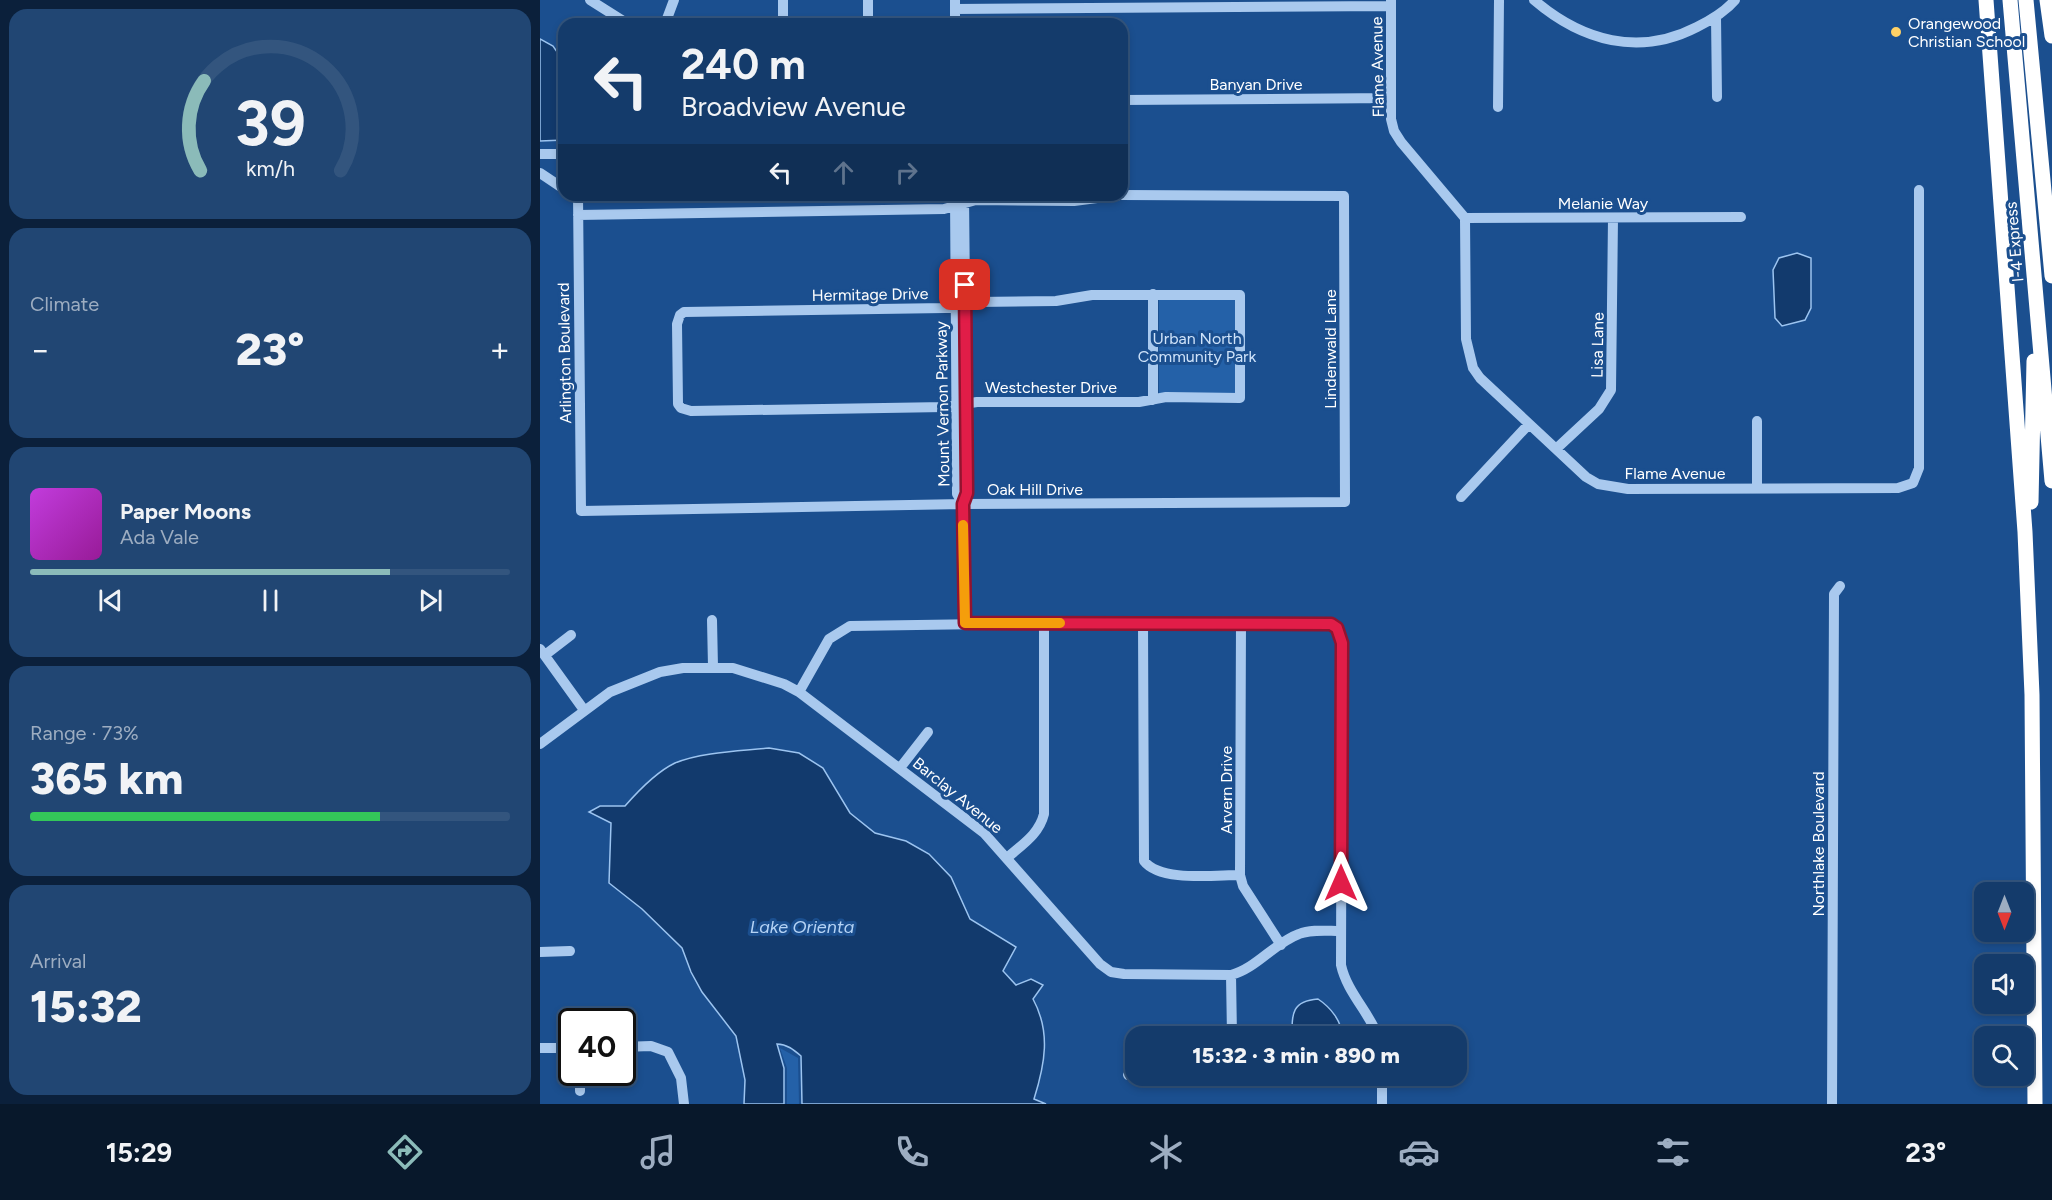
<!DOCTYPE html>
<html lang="en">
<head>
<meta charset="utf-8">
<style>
  :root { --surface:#143b6b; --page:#214673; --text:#f1f3f6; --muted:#9dadc1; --line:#33557e; --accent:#8bbbb9 }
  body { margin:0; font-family:Figtree,sans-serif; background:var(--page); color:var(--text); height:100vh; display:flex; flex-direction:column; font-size:22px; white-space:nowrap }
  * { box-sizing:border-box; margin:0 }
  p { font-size:20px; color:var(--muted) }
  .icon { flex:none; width:33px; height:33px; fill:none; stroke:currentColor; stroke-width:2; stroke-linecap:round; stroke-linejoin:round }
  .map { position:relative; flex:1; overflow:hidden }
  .drawer { display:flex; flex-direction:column; gap:9px; padding:9px; background:#0b203b; width:540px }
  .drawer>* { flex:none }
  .guide { position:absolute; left:18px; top:18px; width:570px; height:183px; border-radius:18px; box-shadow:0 3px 9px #0003,0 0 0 2px var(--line); background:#143b6b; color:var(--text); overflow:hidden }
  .needle { width:39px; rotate:180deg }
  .tools { position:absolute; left:1434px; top:882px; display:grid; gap:12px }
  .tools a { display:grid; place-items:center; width:60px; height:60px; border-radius:12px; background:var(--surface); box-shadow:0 3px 9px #0003,0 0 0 2px var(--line); font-size:30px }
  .speed { position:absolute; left:18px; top:1008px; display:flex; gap:12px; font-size:30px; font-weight:700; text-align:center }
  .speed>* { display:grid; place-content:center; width:78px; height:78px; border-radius:50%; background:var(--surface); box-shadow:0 3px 9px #0003,0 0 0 2px var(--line); line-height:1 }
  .speed .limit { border:3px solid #111; border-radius:9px; background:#fff; color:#111 }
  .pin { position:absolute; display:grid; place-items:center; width:51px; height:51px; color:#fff; margin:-26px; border-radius:12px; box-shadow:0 3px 9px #0006 }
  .me { position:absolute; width:66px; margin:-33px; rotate:0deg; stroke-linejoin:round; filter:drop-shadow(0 0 4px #0008) }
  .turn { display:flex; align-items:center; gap:21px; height:126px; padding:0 24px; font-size:27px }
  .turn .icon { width:78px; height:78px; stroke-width:2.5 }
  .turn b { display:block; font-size:42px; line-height:51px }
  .lanes { display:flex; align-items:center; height:57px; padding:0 24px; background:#0003; justify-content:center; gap:30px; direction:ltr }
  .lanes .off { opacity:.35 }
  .big { font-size:45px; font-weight:800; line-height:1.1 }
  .drawer .tile { flex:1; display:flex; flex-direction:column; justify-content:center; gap:9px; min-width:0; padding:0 21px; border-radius:18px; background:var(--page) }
  .drawer .dial { align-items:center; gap:0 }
  .dial svg { height:156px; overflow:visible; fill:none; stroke:var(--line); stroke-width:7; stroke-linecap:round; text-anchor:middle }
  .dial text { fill:var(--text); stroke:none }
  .song { display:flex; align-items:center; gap:18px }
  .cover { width:72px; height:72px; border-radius:9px; background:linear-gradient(135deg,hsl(290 70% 55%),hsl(300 70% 35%)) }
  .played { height:6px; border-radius:3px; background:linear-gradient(90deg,var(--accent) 75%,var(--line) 75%) }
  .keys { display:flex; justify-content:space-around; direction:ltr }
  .heat { display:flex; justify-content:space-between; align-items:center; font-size:33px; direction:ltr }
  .charge { height:9px; border-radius:4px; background:linear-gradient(90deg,#34c759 73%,var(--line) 0) }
  .trip { position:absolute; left:585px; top:1026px; width:342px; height:60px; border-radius:18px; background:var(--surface); box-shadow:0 3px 9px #0003,0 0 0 2px var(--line); font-weight:800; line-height:60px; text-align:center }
  .dock { display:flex; height:96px; justify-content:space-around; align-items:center; background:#08182b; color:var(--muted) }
  .dock .icon { width:42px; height:42px }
  .dock .selected { color:var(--accent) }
  .dock b { font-size:27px; color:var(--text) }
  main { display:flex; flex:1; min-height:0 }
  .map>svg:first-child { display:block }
  .green { fill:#2461a8 }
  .water { fill:#123a6d; stroke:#9cc4f0; stroke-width:1.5 }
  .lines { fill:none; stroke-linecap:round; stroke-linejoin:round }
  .minor { stroke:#a9c9ee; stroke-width:10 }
  .highway { stroke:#fff; stroke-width:15 }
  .route-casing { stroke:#92132f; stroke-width:15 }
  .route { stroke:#e11d48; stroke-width:10 }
  .slow { stroke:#f59e0b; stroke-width:10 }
  .poi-dot { fill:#ffd166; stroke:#1b4f8f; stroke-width:2 }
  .labels { text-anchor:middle; stroke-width:6; stroke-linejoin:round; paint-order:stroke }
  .poi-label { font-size:16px; fill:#fff; stroke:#1b4f8f; text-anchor:start }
  .street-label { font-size:16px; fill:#fff; stroke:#1b4f8f }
  .park-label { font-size:16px; fill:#cfe3fa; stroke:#1b4f8f }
  .water-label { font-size:18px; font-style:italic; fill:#b5d3f5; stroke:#1b4f8f }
</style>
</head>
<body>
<main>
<section class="drawer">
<div class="tile dial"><svg viewBox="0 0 100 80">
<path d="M14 69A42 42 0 1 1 86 69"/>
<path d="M14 69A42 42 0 0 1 16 23" stroke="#8bbbb9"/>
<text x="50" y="56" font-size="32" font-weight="700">39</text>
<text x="50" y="72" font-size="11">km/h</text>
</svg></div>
<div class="tile"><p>Climate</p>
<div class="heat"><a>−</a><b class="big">23°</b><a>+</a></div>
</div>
<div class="tile">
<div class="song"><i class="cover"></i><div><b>Paper Moons</b><p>Ada Vale</p></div></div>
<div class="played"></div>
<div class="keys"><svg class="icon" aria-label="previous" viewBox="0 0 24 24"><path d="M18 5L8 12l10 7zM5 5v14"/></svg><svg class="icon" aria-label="pause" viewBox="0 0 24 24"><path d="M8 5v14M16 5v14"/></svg><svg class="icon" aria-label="next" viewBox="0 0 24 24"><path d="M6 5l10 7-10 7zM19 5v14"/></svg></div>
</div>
<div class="tile"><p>Range · 73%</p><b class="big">365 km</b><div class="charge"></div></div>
<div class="tile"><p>Arrival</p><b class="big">15:32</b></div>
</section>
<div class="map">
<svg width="1512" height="1104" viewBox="0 0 1512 1104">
  <rect width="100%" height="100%" fill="#1b4f8f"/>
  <path class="green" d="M619 300H695V394H619Z
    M240 1048 258 1058 259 1104H247V1068Z"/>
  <path class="water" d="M0 39 13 46 24 62V140L0 141Z
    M1257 253 1271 258V308L1265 320 1242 326 1235 318 1233 270 1239 258Z
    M229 748 259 753 283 768 310 813 335 833 366 841 389 854 411 877 430 919 476 947 463 971 476 985 491 979 503 985 493 999C511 1032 505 1064 494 1099L506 1104H262L261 1056C254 1050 247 1044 237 1044L244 1068V1104H204L205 1080 196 1036 162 992 151 972 142 948 102 909 69 883 71 823 49 812 60 806H85C99 790 116 772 135 763 161 752 201 751 229 748Z
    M778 999C790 1007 802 1021 802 1036H752C752 1013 752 1001 778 999Z"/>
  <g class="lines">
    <path class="minor" d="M50 0 88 24
      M243 0V24
      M328 0V24
      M415 0V24
      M851 0V119L854 131 861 142 925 218 926 339 933 368 940 378 1046 477 1058 484 1088 489 1358 488 1373 483 1379 468V190
      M994 0C1042 41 1099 57 1157 27 1171 20 1185 12 1195 0
      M415 9 851 6
      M1176 17 1177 97
      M125 24 134 0
      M582 100 851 98
      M958 107 959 0
      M0 154H24
      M0 173 24 189
      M38 195 41 511 423 504 805 502 804 196 582 195
      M415 195 417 494 423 504
      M424 195 427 493 423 504 425 623
      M38 215 404 209 436 200 534 201 580 195
      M925 218 1201 217
      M552 295H700V398L626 397 599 402H437L405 407 151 411 141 408 138 404 137 324 140 315 144 312 405 308 436 302 516 301Z
      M613 400V294
      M1016 449 1059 409 1071 390 1073 218
      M1217 488V421
      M921 497 989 424
      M172 620 173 667
      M603 623 604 861C620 882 674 875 700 875
      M701 623 700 875 703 886 741 945
      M0 649 44 710
      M5 655 31 635
      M259 692 289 639 310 626 504 623 791 624 797 628 802 643 801 965C807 992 828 1011 838 1036
      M0 744 70 692 120 672 143 668H193L244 684 259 692 444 833 560 964 571 972 584 974 691 975C717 968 734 943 759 934 771 929 787 931 800 931
      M360 768 388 732
      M468 857C483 844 499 834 504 814V623
      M0 952 30 951
      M691 975 692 1036
      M82 1047 111 1046 128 1052 141 1078 144 1104
      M0 1048H32
      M40 1072V1091
      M588 1075 596 1074
      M842 1076V1104
      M1292 1104 1294 594 1300 586"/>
    <path class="highway" d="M1446 0 1485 532 1492 695 1495 1104
      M1470 0 1512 481
      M1486 0 1512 276
      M1507 0 1512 36
      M1491 502 1494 361"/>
  </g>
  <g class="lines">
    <g class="route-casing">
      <path id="route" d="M425 285 427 493 423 504 425 623 791 624 797 628 802 643 801 883"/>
    </g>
    <use href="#route" class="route"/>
    <path class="slow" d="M423 525 425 623H520"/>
  </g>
  <circle class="poi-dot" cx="1356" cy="32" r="6"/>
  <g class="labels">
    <g class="poi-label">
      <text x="1368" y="29">Orangewood<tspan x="1368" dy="18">Christian School</tspan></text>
    </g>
    <g class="street-label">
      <text transform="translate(837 67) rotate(-91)" y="6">Flame Avenue</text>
      <text x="716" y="90">Banyan Drive</text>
      <text x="1063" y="209">Melanie Way</text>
      <text transform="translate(1474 242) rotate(-95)" y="6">I-4 Express</text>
      <text transform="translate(330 294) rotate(-1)" y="6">Hermitage Drive</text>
      <text transform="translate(1057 345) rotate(-89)" y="6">Lisa Lane</text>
      <text transform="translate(790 349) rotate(-90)" y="6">Lindenwald Lane</text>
      <text transform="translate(24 353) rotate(-91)" y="6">Arlington Boulevard</text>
      <text x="511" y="393">Westchester Drive</text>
      <text transform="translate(402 404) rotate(-91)" y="6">Mount Vernon Parkway</text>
      <text x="1135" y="479">Flame Avenue</text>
      <text x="495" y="495">Oak Hill Drive</text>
      <text transform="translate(686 790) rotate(-90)" y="6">Arvern Drive</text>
      <text transform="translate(418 795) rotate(39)" y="6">Barclay Avenue</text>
      <text transform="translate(1278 844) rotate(-90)" y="6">Northlake Boulevard</text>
    </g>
    <g class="park-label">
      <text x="657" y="344">Urban North<tspan x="657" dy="18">Community Park</tspan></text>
    </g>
    <g class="water-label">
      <text x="262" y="933">Lake Orienta</text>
    </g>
  </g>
</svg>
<div class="tools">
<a><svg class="needle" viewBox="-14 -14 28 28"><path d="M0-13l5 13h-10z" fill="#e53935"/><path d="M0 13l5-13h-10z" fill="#9dadc1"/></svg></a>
<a><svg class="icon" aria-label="sound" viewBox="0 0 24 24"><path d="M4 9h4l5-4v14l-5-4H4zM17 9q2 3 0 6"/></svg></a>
<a><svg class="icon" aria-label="search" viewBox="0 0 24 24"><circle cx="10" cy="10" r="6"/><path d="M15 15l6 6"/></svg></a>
</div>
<div class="speed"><div class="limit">40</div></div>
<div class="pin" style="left:425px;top:285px;background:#d93025"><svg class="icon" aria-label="arrive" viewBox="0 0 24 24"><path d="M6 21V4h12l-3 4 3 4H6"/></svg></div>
<svg class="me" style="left:801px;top:883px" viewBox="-20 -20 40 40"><path d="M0-17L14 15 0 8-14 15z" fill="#e11d48" stroke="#fff" stroke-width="4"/></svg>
<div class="trip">15:32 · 3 min · 890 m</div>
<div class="guide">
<div class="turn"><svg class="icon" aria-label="left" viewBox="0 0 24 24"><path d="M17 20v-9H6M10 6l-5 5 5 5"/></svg><div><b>240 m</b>Broadview Avenue</div></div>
<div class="lanes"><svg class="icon" aria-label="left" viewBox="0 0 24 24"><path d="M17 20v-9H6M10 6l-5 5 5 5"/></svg><svg class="icon off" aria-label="ahead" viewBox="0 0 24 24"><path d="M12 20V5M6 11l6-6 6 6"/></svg><svg class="icon off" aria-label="right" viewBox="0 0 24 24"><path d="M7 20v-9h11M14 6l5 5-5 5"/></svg></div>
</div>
</div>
</main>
<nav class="dock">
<b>15:29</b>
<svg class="icon selected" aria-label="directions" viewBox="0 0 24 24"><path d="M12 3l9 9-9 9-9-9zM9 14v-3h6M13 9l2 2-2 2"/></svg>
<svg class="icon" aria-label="music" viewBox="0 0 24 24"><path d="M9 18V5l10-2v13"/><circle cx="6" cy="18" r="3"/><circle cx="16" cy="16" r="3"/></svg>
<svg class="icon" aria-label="phone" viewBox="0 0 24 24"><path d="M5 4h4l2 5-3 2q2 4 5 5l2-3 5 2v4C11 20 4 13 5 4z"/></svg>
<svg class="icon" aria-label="climate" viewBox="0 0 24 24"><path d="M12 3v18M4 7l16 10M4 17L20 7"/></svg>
<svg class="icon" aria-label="car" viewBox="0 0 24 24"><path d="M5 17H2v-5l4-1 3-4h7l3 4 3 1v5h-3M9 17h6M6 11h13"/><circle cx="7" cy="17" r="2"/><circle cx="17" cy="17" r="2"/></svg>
<svg class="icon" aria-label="filters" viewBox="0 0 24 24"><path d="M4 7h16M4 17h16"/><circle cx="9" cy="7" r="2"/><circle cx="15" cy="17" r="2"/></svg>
<b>23°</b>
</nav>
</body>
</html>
